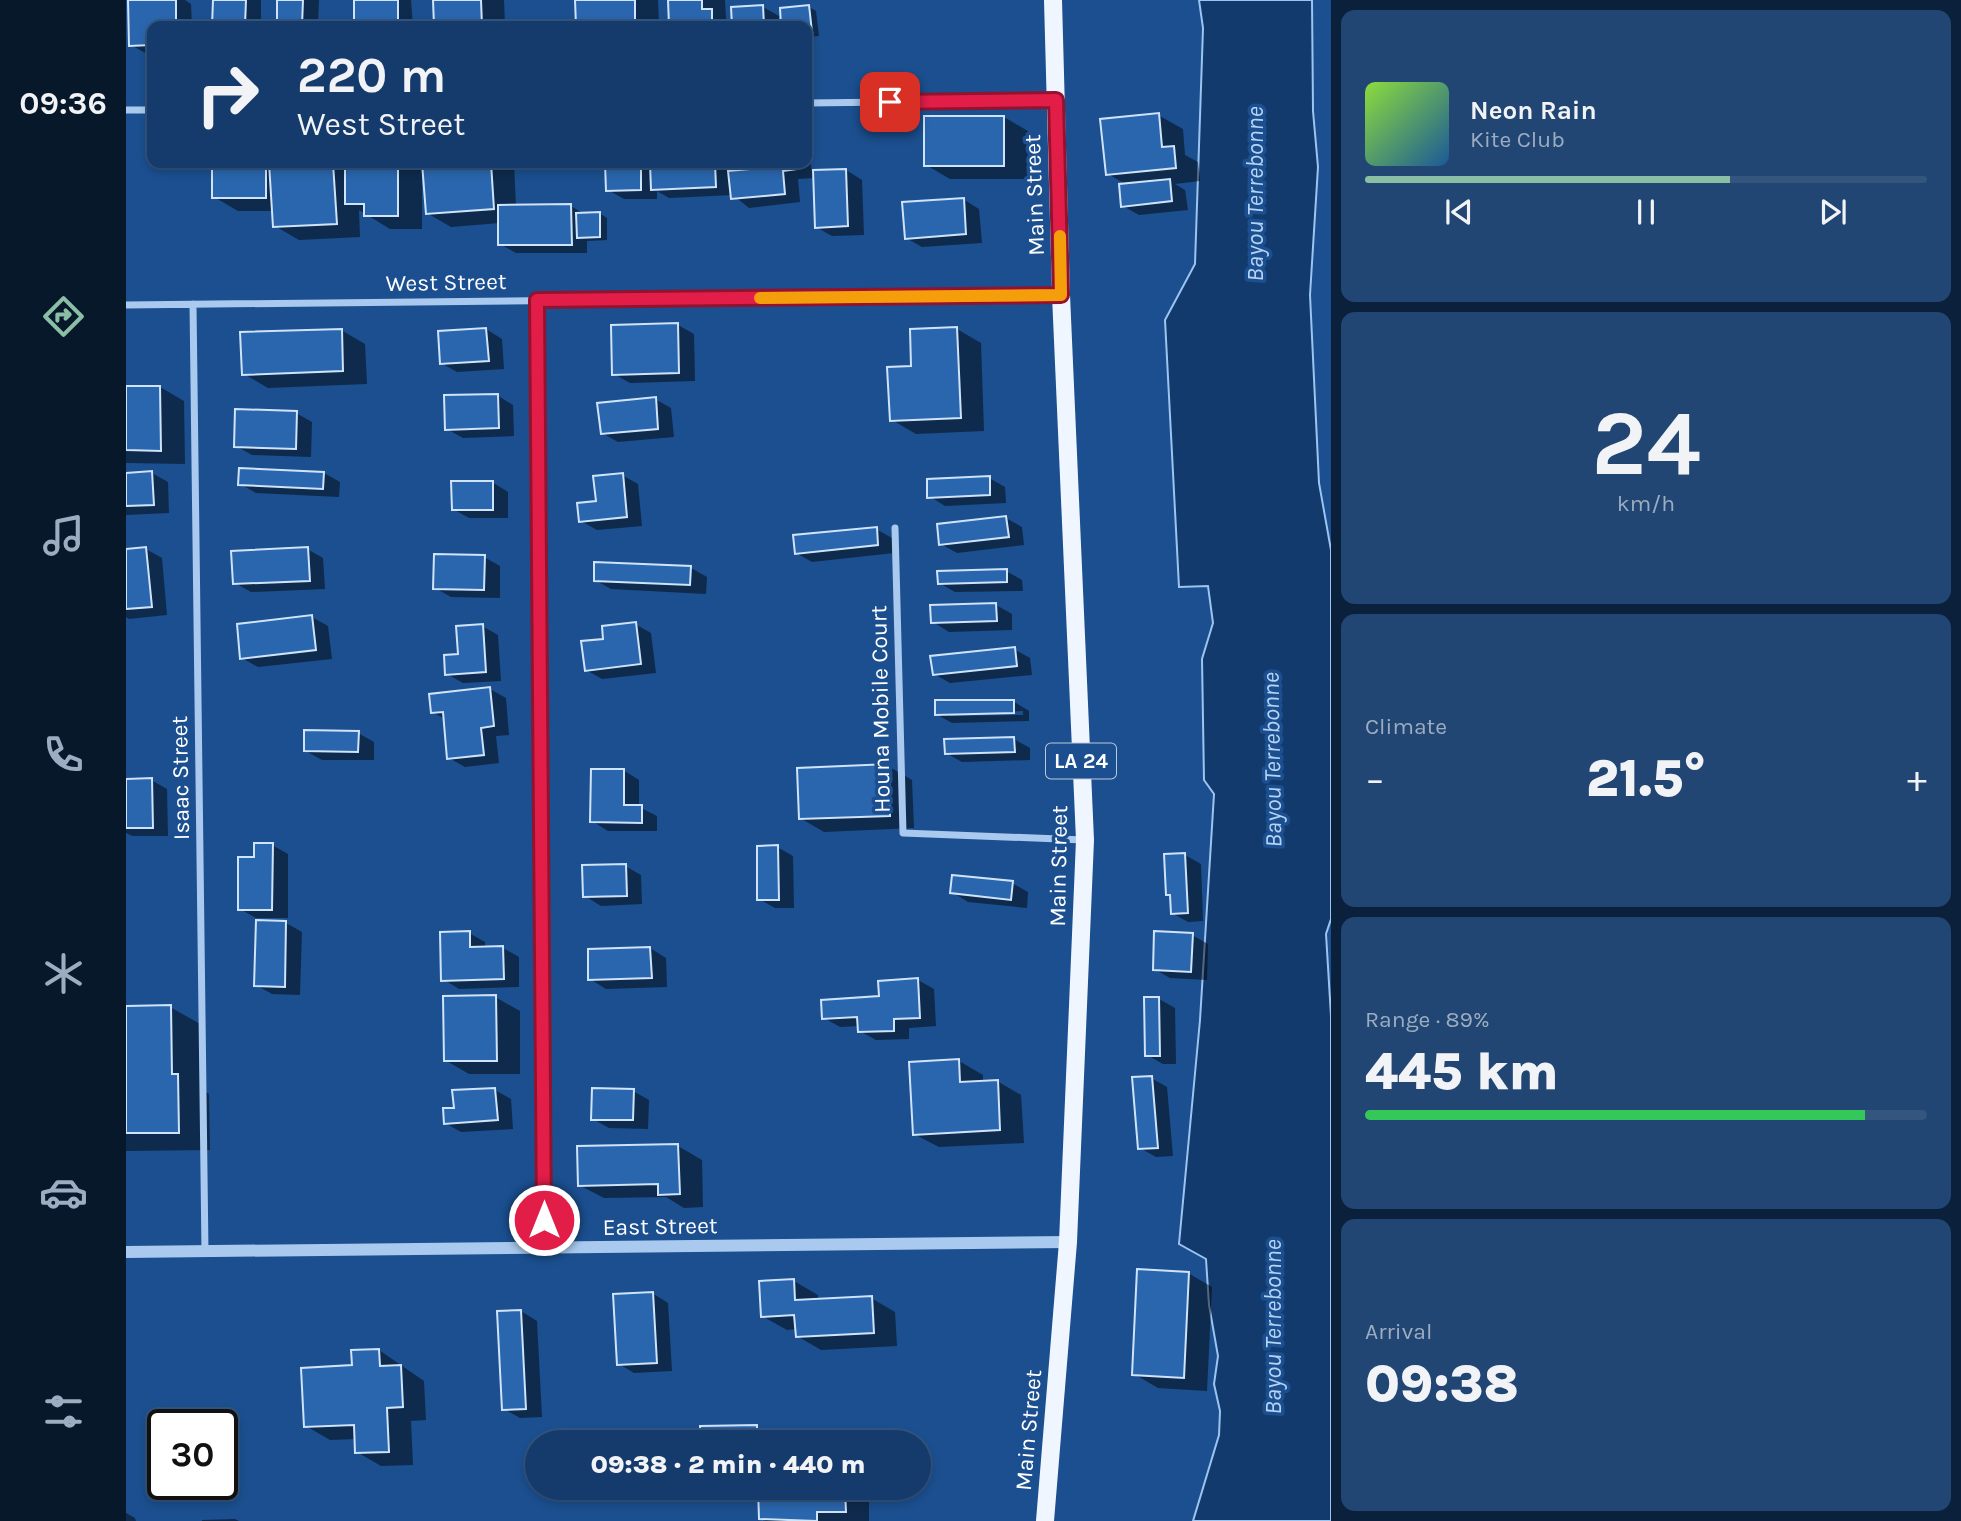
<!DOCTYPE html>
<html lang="en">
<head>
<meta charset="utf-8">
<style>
  :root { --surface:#143b6b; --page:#214673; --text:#f1f3f6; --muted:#9dadc1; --line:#33557e; --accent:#8abfa5 }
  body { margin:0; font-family:Karla,sans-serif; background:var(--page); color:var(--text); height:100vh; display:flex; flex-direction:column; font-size:26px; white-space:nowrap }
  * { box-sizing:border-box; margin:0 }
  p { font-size:23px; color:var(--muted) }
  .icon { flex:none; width:38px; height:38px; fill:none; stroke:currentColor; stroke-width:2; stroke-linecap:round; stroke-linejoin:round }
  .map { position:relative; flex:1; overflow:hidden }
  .details { display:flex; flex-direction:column; gap:10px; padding:10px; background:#0b203b; width:630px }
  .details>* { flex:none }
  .hud { position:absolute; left:21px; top:21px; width:665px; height:147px; border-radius:14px; box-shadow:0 4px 10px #0003,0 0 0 2px var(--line); background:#143b6b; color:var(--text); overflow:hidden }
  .speed { position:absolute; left:21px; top:1409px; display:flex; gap:14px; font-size:35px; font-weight:700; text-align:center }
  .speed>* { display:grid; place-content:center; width:91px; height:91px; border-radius:50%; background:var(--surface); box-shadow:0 4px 10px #0003,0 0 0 2px var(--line); line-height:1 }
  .speed .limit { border:4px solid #111; border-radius:10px; background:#fff; color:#111 }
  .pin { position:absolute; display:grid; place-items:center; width:60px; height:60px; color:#fff; margin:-30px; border-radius:14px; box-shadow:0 4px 10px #0006 }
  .me { position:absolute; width:77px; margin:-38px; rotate:0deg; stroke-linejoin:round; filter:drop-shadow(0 0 5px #0008) }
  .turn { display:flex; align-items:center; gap:24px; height:147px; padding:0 35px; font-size:32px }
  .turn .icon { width:91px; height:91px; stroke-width:2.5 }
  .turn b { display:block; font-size:49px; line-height:60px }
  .big { font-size:52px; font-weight:800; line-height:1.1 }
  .details .widget { flex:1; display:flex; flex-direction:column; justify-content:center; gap:10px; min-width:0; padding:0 24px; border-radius:14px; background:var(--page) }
  .details .dial { align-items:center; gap:0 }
  .dial b { font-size:91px; line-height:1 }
  .song { display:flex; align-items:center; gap:21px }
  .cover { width:84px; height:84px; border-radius:10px; background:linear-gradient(135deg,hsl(90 70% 55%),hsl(210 70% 35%)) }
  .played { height:7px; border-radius:4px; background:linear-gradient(90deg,var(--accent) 65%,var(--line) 65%) }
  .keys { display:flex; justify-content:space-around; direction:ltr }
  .heat { display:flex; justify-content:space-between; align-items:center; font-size:38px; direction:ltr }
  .charge { height:10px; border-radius:5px; background:linear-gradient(90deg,#34c759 89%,var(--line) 0) }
  .trip { position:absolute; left:399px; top:1430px; width:406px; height:70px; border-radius:35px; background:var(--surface); box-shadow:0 4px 10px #0003,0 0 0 2px var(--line); font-weight:800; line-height:70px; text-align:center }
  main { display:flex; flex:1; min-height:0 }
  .tabs { display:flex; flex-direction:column; width:126px; justify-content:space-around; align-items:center; background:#08182b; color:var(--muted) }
  .tabs .icon { width:49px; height:49px }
  .tabs .on { color:var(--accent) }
  .tabs b { font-size:32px; color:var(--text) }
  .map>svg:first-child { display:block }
  .water { fill:#123a6d; stroke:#9cc4f0; stroke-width:2 }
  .shadow { fill:#0007; fill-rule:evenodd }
  .building { fill:#2a66ad; stroke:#cfe3fa; stroke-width:2 }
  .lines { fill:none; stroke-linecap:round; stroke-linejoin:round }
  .minor { stroke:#a9c9ee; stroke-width:7 }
  .tertiary { stroke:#a9c9ee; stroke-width:12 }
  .primary { stroke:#f0f6ff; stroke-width:18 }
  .route-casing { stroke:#92132f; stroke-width:18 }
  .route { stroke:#e11d48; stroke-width:12 }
  .slow { stroke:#f59e0b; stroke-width:12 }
  .labels { text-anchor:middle; stroke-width:7; stroke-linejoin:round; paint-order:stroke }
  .shield { fill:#1b4f8f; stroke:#bbcadd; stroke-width:2 }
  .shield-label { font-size:21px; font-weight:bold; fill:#fff }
  .street-label { font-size:23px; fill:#fff; stroke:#1b4f8f }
  .water-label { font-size:24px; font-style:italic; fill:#b5d3f5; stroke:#1b4f8f }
</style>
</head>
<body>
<main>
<nav class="tabs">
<b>09:36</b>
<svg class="icon on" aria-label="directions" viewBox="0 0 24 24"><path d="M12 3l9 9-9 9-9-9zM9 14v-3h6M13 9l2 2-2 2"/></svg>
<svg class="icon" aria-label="music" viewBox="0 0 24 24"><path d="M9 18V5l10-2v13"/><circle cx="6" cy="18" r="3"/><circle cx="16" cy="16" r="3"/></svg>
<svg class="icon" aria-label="phone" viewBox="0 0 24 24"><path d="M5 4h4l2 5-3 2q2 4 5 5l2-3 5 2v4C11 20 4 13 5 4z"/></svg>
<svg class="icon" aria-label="climate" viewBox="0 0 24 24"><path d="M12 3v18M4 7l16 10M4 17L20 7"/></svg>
<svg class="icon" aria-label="car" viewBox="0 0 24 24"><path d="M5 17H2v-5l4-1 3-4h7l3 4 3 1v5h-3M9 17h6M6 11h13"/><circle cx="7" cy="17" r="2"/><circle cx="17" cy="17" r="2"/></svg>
<svg class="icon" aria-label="filters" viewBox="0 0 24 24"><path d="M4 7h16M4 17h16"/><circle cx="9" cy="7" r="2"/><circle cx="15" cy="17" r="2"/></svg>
</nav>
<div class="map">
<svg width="1205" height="1521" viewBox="0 0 1205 1521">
  <rect width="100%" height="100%" fill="#1b4f8f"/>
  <path class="water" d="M1073 0H1186L1187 111 1192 167 1184 295 1193 483 1205 550V919L1200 934 1205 1016V1521H1067L1093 1435 1094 1411 1088 1384 1092 1356 1083 1305 1080 1259 1053 1244 1074 1020 1088 794 1078 780 1076 659 1087 623 1082 586 1053 587 1039 320 1069 264 1077 28Z"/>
  <path class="shadow" d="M4 0H59L65 4 66 26H26V54H21L5 45Z
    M88 0H135V26H88Z
    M153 0H193L192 26H152Z
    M230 0H285L287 26H230Z
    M309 0H378L379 26H310Z
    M451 0H532L533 26H452Z
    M544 0H599L600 19 608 23 637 7 653 16V26H545Z
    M683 7 690 11 693 36 681 37V26H657L655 10Z
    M1032 115 1057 129 1059 155 1072 162 1074 181 1049 184 1059 190 1062 210 1013 215 997 206 1001 185 982 174Z
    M878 117 902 131V179H824L800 165Z
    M681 141 686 172 720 170 736 180 738 235 706 236 690 227 689 178 672 179 674 202 623 208 607 195 543 198 531 191V199H498L482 190 481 163H604V173L625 171 624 163H681Z
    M88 163H388L390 207 445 206 458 214 473 213 481 218V240L461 241V253H390L374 244V223L325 227 301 213 299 168H296V229H264L233 210 234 237 173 240 149 226 148 211H112L88 197Z
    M837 199 853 209 856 243 796 247 780 238Z
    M552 325 568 334 569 381 504 383 488 374Z
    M360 329 376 339 378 369 331 372 315 363Z
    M831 329 855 343 858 431 790 434 766 420 787 368Z
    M215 330 239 344 241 384 142 388 118 374Z
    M34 387 58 401 59 464 0 463V388Z
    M371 395 387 405 388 436 337 438 321 429Z
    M529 399 545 408 548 437 492 442 476 433Z
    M170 413 186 422 185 457 126 455 110 446Z
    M26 473 42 482 43 513 0 515V474Z
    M198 473 214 482 213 497 130 493 114 484Z
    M496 475 512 484 516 526 471 530 455 521Z
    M863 478 879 487 880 503 819 506 803 496Z
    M366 482 382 492V518H343L327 509Z
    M880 518 896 527 898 545 831 553 815 544Z
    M750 529 766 538 768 553 686 562 670 553Z
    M20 549 36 558 41 615 3 619 0 617V551Z
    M181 549 197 558 199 589 125 592 109 583Z
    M358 557 374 566V598L325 597 309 588Z
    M565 568 581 577 580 594 485 589 469 580Z
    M880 571 896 580 897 591 829 592 813 583Z
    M870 605 886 614V630L823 632 807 622Z
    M186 617 202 626 206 659 132 667 116 658Z
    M509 624 525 633 530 673 476 679 460 670 479 641Z
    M356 626 372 635 375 681 337 683 321 674Z
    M888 649 904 658 906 675 824 683 808 674Z
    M364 689 380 698 383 735 370 736 373 763 339 767 323 758 319 719 306 712Z
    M887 701 903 711V721L826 723 810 714ZM897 711V715L824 716V713Z
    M232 733 248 742V760H196L180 751Z
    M888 739 904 748V760L836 762 820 753Z
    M762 766 786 780 788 828 698 832 674 818Z
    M497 770 513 780V807L531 816V831H482L466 821Z
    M0 780H25L41 789 42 836H6L0 833Z
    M146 845 162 854V918H130L114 909 129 859Z
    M651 847 667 856 668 908H649L633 899Z
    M1059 855 1075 864 1077 921 1062 922 1046 913V897L1041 894Z
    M499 866 515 875 516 904 475 906 459 896Z
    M886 883 902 892 901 908 842 902 826 892Z
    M160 923 176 932 174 995 146 994 130 985Z
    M343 933 359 942V948H377L393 957V987L333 989 317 979Z
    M1066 935 1082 944 1081 980 1044 978 1028 969Z
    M524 948 540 958 541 987 480 989 464 979Z
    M792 980 808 989 810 1026 783 1028V1039L750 1040 734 1031 733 1026 714 1027 698 1018 755 998Z
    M369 997 394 1011V1074H343L319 1060Z
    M1033 999 1049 1008 1050 1064H1037L1021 1055Z
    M44 1007 76 1025 77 1090 83 1094 84 1150 0 1151V1008Z
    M833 1061 857 1075V1082L871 1081 895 1095 898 1143 813 1147 788 1134Z
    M1025 1078 1041 1087 1047 1156 1030 1157 1014 1148Z
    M369 1090 385 1099 387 1129 335 1132 319 1123 330 1109Z
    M507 1091 523 1100 522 1129 483 1128 467 1119Z
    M552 1146 576 1160 577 1207 558 1208 540 1197 478 1198 453 1185Z
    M1062 1273 1086 1287 1081 1391 1032 1388 1008 1374Z
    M668 1281 692 1295V1300L745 1298 769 1312 771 1346 695 1350 671 1336V1329L661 1330 636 1316Z
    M526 1293 542 1303 546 1371 508 1373 493 1364Z
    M395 1311 411 1321 416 1417 394 1418 378 1409Z
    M253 1350 298 1381 300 1420 285 1421 287 1465 255 1466 231 1452 230 1439 204 1440 180 1426 228 1367Z
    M630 1427 646 1436V1442H576Z
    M634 1488H743V1521H640L634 1518Z
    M0 1513 9 1518 10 1521H0Z
    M109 1519 113 1521H76V1520Z"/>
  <path class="building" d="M2 0H50V26H26V45L3 46Z
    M87 0H120L119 26H86Z
    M151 0H177L176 26H151Z
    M228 0H272V26H228Z
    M307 0H355L356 26H308Z
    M449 0H509V26H450Z
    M542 0H576V9H586V26H543Z
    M637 5 638 26H606L605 7Z
    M683 5 686 32 681 33V26H655L654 8Z
    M1033 113 1036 147 1048 146 1050 168 980 175 974 119Z
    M798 116H878V166H798Z
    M86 163H140V198H86Z
    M143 163H207L211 224 147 227Z
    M219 163H272V216H238V204H219Z
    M296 163H365L368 209 300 214Z
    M479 163H515V190L480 191Z
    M524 163H589L590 187 525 190Z
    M622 163H671L672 169 657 171 659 194 605 199 602 171 623 169Z
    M720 169 722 226 689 228 687 170Z
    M1044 179 1046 201 995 207 993 184Z
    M838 198 840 234 779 239 776 202Z
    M445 204 446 245H372V205Z
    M474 212V237L451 238 450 213Z
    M552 323 553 373 486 375 485 325Z
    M831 327 835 418 764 421 761 367 785 366 784 329Z
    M360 328 363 361 314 364 312 331Z
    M216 329 217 371 116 375 114 332Z
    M0 386H34L35 451 0 450Z
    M372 394 373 428 319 430 318 395Z
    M530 397 532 429 475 434 471 403Z
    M109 409 171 411 170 449 108 447Z
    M113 468 198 472 197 489 112 485Z
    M26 471 28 505 0 506V473Z
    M497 473 501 517 453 522 451 503 470 501 467 476Z
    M864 476V495L801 498V479Z
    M325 481H367V510H326Z
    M880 516 883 537 813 545 811 524Z
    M751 527 752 545 669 554 667 535Z
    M20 547 26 607 0 609V549Z
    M182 547 184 581 107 584 105 551Z
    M308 554 359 555 358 590 307 589Z
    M468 562 565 566 564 585 468 581Z
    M881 569V582L812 584 811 571Z
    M870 603 871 621 805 623 804 605Z
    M186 615 190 650 114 659 111 624Z
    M510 622 515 664 459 671 455 641 477 639 476 626Z
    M357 624 360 672 319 675 318 655 332 654 330 626Z
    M889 647 891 666 807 675 804 656Z
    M364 687 368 726 355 728 358 755 321 759 317 712 305 713 303 694Z
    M809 700H888V713L809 715Z
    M178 730 233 731 232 752 178 751Z
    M888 737 889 752 819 754 818 739Z
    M763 764 764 816 673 819 671 768Z
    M465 769H498V805H516V823L464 822Z
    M26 778 27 828H0V779Z
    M128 843H147L146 910H112V857H128Z
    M652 845 653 900H631V846Z
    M1059 853 1062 913 1045 914 1044 895H1040L1038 854Z
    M500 864 501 896 457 897 456 865Z
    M826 875 887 881 885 900 824 893Z
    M130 920 160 921 159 987 128 986Z
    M344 931V947L377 946 378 979 315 981 314 932Z
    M1028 931 1067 933 1065 972 1027 970Z
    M524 947 526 978 462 980V949Z
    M792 978 794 1018 768 1019V1031L732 1032 731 1017 696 1019 695 1000 753 996 752 981Z
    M370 995 371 1061H318L317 996Z
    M1018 997H1033L1034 1056H1019Z
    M45 1005 46 1074H52L53 1133H0V1006Z
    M833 1059 834 1082 872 1080 874 1130 787 1135 783 1062Z
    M1026 1076 1032 1148 1012 1149 1006 1077Z
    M369 1088 372 1120 318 1124 317 1108H328L326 1090Z
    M466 1088 508 1089 507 1120H465Z
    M552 1144 554 1194 532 1195V1184L452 1186 451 1146Z
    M1011 1269 1063 1272 1058 1378 1006 1375Z
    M668 1279 669 1300 746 1296 748 1333 670 1337 668 1315 635 1317 633 1281Z
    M527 1292 531 1363 491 1365 487 1294Z
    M395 1310 400 1409 376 1410 371 1311Z
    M253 1349 254 1366 275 1365 277 1407 261 1408 263 1452 229 1453 228 1425 178 1427 175 1368 226 1365 225 1350Z
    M631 1425V1442H575L574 1426Z
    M665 1437H719V1442H665Z
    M632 1488H719L720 1512H691V1521L633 1519Z"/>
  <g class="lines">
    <path class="minor" d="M681 103 929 100
      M0 110H26
      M411 301 418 1248
      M67 304 79 1252
      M0 305 934 295
      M769 528 777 833 958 840"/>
    <path class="tertiary" d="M0 1252 942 1242"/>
    <path class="primary" d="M919 1521 942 1242 959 840 935 295 927 0"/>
  </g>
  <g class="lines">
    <g class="route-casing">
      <path id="route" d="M418 1220 411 300 935 295 930 100 764 102"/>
    </g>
    <use href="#route" class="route"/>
    <path class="slow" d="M634 298 935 295 934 236"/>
  </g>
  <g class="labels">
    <rect class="shield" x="920" y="743.5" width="70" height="35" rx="5"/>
    <g class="shield-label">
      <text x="955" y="768">LA 24</text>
    </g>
    <g class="street-label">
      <text transform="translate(908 195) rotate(-92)" y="8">Main Street</text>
      <text transform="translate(320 282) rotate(-1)" y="8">West Street</text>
      <text transform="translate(754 709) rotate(-91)" y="8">Houna Mobile Court</text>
      <text transform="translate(54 778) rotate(-91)" y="8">Isaac Street</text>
      <text transform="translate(932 866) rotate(-89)" y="8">Main Street</text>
      <text transform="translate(534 1226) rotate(-1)" y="8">East Street</text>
      <text transform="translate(902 1430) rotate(-85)" y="8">Main Street</text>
    </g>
    <g class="water-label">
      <text transform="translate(1129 194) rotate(-90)" y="8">Bayou Terrebonne</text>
      <text transform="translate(1146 760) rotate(-91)" y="8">Bayou Terrebonne</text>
      <text transform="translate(1147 1327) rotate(-90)" y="8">Bayou Terrebonne</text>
    </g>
  </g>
</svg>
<div class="speed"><div class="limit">30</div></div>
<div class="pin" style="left:764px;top:102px;background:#d93025"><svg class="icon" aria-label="arrive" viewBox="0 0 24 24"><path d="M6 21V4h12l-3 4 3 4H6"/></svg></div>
<svg class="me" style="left:418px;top:1220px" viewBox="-20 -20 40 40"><circle r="17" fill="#e11d48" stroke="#fff" stroke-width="3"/><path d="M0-11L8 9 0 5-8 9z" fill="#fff"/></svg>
<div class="trip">09:38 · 2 min · 440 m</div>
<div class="hud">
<div class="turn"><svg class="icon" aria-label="right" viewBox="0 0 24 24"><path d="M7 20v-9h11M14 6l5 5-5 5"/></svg><div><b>220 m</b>West Street</div></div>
</div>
</div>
<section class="details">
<div class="widget">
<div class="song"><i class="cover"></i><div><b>Neon Rain</b><p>Kite Club</p></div></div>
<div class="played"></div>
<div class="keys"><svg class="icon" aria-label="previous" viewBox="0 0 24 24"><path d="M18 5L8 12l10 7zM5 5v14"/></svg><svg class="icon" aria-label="pause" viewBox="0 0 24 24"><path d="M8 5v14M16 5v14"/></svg><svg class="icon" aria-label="next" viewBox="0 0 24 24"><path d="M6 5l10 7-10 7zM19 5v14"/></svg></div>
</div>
<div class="widget dial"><b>24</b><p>km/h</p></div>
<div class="widget"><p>Climate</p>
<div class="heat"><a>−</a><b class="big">21.5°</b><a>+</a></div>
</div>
<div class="widget"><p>Range · 89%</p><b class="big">445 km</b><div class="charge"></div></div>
<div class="widget"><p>Arrival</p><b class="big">09:38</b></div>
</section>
</main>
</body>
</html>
